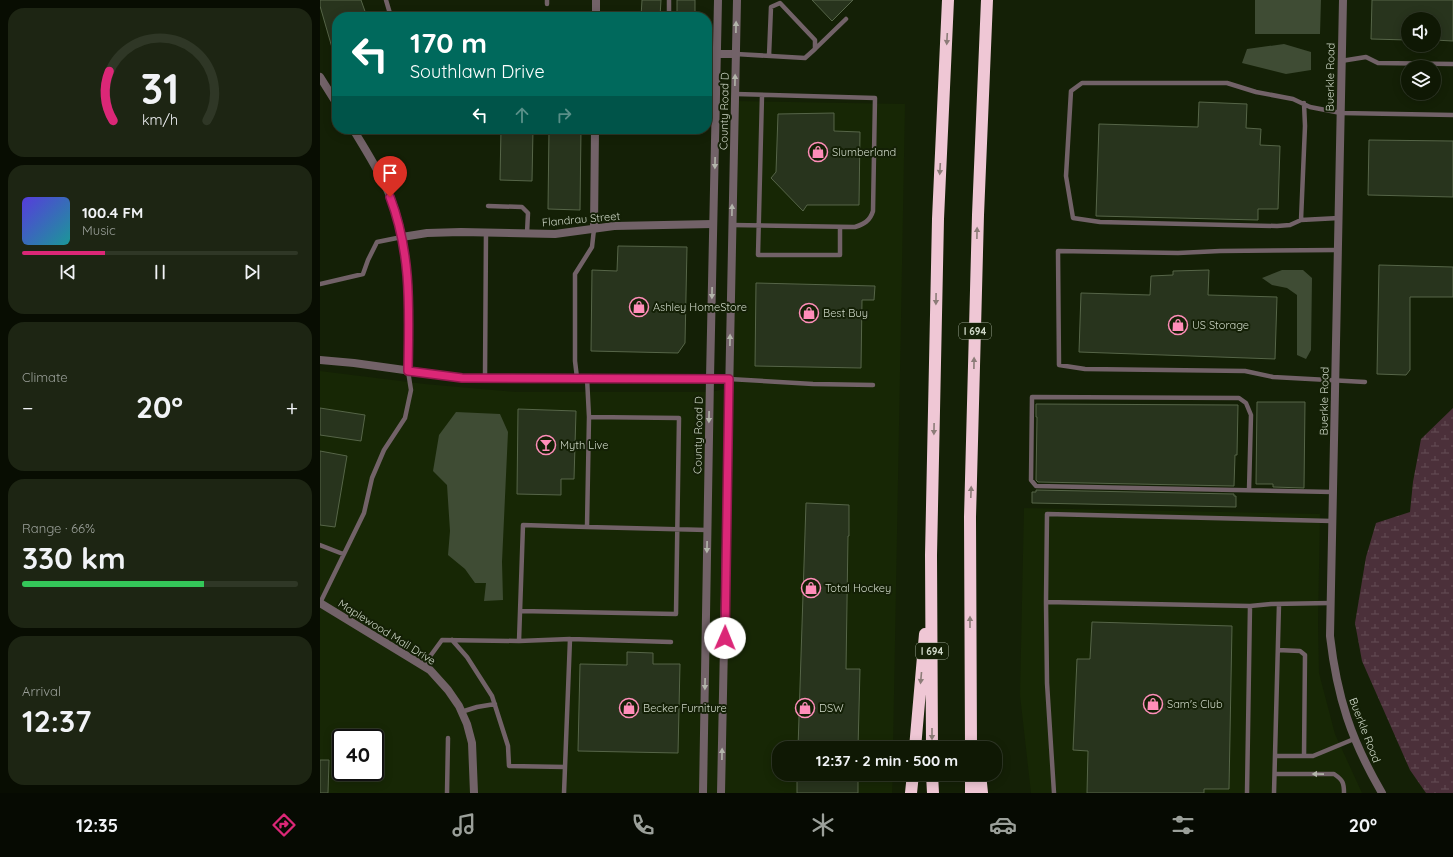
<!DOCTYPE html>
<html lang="en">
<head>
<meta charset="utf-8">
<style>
  :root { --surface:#0f1804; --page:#1d2513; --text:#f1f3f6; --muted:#9ba09a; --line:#2f3726; --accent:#db2777 }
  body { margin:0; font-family:Quicksand,sans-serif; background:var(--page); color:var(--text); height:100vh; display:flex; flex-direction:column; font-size:15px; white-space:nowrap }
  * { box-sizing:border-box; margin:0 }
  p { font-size:13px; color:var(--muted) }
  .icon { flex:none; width:22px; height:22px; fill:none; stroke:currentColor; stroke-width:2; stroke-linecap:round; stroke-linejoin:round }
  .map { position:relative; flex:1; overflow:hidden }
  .sheet { display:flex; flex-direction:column; gap:8px; padding:8px; background:#080d02; width:320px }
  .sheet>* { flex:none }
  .top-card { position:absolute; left:12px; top:12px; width:380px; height:122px; border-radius:16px; box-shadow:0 2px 10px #0003,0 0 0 1px var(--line); background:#00695c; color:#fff; overflow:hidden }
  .fabs { position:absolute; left:1081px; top:12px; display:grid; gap:8px }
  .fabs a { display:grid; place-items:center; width:40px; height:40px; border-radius:50%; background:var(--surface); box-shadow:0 2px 10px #0003,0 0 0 1px var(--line); font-size:20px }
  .speed { position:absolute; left:12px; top:729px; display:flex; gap:8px; font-size:20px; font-weight:700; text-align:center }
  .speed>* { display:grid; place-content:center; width:52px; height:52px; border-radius:50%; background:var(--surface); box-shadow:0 2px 10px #0003,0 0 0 1px var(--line); line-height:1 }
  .speed .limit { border:2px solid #111; border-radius:6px; background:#fff; color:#111 }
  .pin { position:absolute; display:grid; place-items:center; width:34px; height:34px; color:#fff; margin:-41px -17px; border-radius:50% 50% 50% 0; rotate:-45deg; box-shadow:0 0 4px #0007 }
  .pin .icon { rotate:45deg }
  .me { position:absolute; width:44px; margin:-22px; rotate:1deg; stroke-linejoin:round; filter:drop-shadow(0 0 3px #0008) }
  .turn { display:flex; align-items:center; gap:14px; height:84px; padding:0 12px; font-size:18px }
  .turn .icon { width:52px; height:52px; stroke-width:2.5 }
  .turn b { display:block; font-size:28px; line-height:34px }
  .lanes { display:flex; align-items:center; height:38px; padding:0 12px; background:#0003; justify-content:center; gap:20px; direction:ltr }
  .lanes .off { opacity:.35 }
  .big { font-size:30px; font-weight:800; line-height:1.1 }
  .sheet .tile { flex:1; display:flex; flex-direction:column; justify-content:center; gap:6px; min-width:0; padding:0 14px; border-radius:16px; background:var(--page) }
  .sheet .dial { align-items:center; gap:0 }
  .dial svg { height:104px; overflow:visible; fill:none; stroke:var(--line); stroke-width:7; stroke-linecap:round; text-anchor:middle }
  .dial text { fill:var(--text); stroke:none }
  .song { display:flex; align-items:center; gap:12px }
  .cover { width:48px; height:48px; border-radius:6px; background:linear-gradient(135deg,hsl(250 70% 55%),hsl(180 70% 35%)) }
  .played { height:4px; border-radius:2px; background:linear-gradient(90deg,var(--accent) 30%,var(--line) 30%) }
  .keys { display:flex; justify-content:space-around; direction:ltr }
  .heat { display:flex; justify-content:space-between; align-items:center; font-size:22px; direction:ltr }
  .charge { height:6px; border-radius:3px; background:linear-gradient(90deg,#34c759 66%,var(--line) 0) }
  .trip { position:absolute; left:452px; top:741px; width:230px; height:40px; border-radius:16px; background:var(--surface); box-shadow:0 2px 10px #0003,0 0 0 1px var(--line); font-weight:800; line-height:40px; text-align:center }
  .tabs { display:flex; height:64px; justify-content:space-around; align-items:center; background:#060a02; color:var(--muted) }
  .tabs .icon { width:28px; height:28px }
  .tabs .active { color:var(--accent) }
  .tabs b { font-size:18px; color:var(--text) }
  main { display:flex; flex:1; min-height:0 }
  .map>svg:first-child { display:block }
  .built { fill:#172705; fill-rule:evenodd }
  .wetland { fill:url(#wetland-marsh) }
  .water { fill:#3f4c34 }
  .building { fill:#28341d; stroke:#566548 }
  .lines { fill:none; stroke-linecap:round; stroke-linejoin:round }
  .service { stroke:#726268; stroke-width:4.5 }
  .minor { stroke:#726268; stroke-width:8 }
  .tertiary { stroke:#726268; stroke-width:8 }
  .motorway { stroke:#efc7d5; stroke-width:12 }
  .oneway { fill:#b3b5ab }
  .oneway2 { fill:#8c7c78 }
  .route-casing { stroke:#8e194d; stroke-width:10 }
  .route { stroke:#db2777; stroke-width:7 }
  .labels { text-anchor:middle; stroke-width:4; stroke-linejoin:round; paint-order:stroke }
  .shield { fill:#142006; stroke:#97a18e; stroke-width:1 }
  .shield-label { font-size:10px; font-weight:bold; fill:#cfd8c8 }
  .street-label { font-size:11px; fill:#cfd8c8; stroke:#142006 }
  .poi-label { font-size:11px; fill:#cfd8c8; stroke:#142006; text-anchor:start }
</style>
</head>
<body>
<main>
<section class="sheet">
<div class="tile dial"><svg viewBox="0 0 100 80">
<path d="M14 69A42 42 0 1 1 86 69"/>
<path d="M14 69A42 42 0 0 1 11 31" stroke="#db2777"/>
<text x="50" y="56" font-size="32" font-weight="700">31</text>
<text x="50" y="72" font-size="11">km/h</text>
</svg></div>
<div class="tile">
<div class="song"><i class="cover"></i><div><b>100.4 FM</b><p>Music</p></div></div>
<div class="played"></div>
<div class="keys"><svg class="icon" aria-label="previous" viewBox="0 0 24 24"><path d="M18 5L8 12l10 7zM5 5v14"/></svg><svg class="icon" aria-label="pause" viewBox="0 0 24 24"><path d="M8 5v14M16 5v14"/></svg><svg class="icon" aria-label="next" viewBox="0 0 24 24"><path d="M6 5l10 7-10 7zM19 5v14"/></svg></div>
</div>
<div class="tile"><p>Climate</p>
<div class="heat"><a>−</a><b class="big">20°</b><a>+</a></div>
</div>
<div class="tile"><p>Range · 66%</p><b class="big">330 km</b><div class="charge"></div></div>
<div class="tile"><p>Arrival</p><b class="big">12:37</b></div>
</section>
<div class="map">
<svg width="1133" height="793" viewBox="0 0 1133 793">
  <defs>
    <pattern id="wetland-marsh" width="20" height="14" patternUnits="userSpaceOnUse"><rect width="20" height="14" fill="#4b303a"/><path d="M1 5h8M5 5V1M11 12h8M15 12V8" fill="none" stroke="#644d55"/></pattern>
  </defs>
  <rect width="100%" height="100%" fill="#142006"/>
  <path class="built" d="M414 101 585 104 573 748H459V774H573L572 793H0V371L105 384 196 392H391L408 388ZM21 738H55V772H21Z
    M704 508 1000 514 998 623 999 673 1015 734 1042 793H711L700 695Z"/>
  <path class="wetland" d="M1133 408V793H1106L1090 770 1042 661 1035 623 1046 557 1056 523 1090 512 1093 482 1101 439Z"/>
  <path class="water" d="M935 0H1001L1000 34H935Z
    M964 44 991 52V70L966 74 922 63 927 49Z
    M962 270H983L992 278 991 350 986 359 977 355V295L967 288 952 285 942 278Z
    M136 412 180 414 188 432 182 562 183 600 164 601 166 583H155L145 569 128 555 130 531 127 485 113 471 119 435Z"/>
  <path class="building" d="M0 0H41L47 17H17V58H15L0 6Z
    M322 0H341L340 17H321Z
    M357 0H375V17H357Z
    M492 0H533L512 21Z
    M1052 0H1133V41L1114 40V19H1088V40L1051 39Z
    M879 102 927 104 926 128 941 129 940 145 960 146 958 209H938V220L776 216 779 124 878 127Z
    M514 113V131L540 132 539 205H487L483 211 451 178 456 172 458 114Z
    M181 129H213L212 181 180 180Z
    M229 129H261L260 210 228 209Z
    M1049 140 1133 141V197L1048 195Z
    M298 246 367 247 365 343 358 353 271 351 272 270 297 271Z
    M1059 265 1133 267V297H1090V370L1086 375 1057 374Z
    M889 270 888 295 957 297 955 359 759 352 761 293 830 295 831 276 853 275V271Z
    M436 283 555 286 554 300H542L541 368 435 366Z
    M937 402H985L984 488 953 487V484H936Z
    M716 404 918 405 917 455H915L914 486 718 482 716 480 717 417H716Z
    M0 408 45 415 41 441 0 435Z
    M198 409 256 411 254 479H241V495L197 494Z
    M0 451 27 456 15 527 0 525Z
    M716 490 914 494V496H916V507L712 503V492H716Z
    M486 503 529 505V536H528L526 669H540L538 748H478Z
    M772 622 912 626 909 789H884V793H767L768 751 753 750 757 659H770Z
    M307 652 333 653V664H360L358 753 258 751 260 664 307 665Z
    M0 760H9L8 793H0Z
    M477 774H538V793H477Z"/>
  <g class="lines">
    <path class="service" d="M66 0 71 17
      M227 4V0
      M349 17V0
      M495 49 526 19
      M416 54 485 58 495 49V40L460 3 451 7 449 56
      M1021 61 1046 57 1058 63 1133 64
      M442 95 438 255H520V227
      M168 206 202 207 208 213 207 233
      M1019 218 981 220 970 225 957 226 780 222 753 218 746 176 751 91 762 83H907L936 92 973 99 990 107 1021 113 1133 115
      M981 220 985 126 984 103
      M412 225 535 227C544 224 550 221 553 211L555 98 415 94
      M1018 250 900 251 858 253 738 251 739 365 765 369 925 371 953 377 1045 382
      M0 284 43 274 48 260 57 242 82 237
      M165 378 166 232
      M257 378 255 361V274L272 247 274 229
      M409 379 493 384 553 385
      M929 490 931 415 926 403 919 398 712 397 711 480 716 486 1013 492
      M267 527 387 530
      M0 545 23 554
      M726 602 930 606 951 604 1011 603
      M0 603 44 513 52 478 64 450 85 418 91 390 88 371
      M200 611 356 614 359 418 269 417
      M250 639 351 642
      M132 640 147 657 172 696 188 746 189 766 245 767
      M958 650 980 651 985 655 984 756
      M103 666 122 640 199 641
      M141 712 157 707 175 704
      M956 756H993L1034 739
      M955 774H1014C1023 780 1024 783 1024 793
      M127 793 128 738
      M244 793 250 639 199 641 203 525 267 527 269 417 267 378
      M734 793 727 683 726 602 727 514 1012 521
      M927 793 930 606
      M954 793 959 604"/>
    <path class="minor" d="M276 17V0
      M387 54H416
      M274 229 275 129
      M82 237 107 233 141 232 235 234 294 226 393 224
      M0 603 110 670 128 690 139 706 147 724 152 743 154 793"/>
    <path class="tertiary" d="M1023 0 1010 636C1017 697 1031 740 1062 793
      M0 77 17 104
      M33 129C46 151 60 172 70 196 92 251 89 312 88 371
      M0 360 34 363 142 378 409 379
      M383 793 390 378 398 0
      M401 793 417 0"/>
    <path class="motorway" d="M595 748 605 634
      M612 748 611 555 618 219 628 0
      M651 748 650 517 658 215 667 0
      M612 774 613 793
      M651 774V793
      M660 774 662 793
      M591 793 593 774"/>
  </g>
  <defs><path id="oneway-solid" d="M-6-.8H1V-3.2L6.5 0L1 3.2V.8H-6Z"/></defs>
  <g class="oneway">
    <use href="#oneway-solid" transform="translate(416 27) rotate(-89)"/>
    <use href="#oneway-solid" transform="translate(415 80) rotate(-89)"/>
    <use href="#oneway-solid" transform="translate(395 163) rotate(91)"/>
    <use href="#oneway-solid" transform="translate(412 210) rotate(-89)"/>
    <use href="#oneway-solid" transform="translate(392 293) rotate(91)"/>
    <use href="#oneway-solid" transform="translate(410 340) rotate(-89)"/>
    <use href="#oneway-solid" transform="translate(389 417) rotate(91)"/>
    <use href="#oneway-solid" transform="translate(387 547) rotate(91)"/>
    <use href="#oneway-solid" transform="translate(385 684) rotate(91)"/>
    <use href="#oneway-solid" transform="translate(402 754) rotate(-89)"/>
    <use href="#oneway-solid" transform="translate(998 774) rotate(-179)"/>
  </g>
  <g class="oneway2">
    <use href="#oneway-solid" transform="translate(627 39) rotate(93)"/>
    <use href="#oneway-solid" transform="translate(620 169) rotate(93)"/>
    <use href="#oneway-solid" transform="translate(657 233) rotate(-89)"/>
    <use href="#oneway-solid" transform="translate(616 299) rotate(91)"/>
    <use href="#oneway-solid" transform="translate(654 363) rotate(-89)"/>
    <use href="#oneway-solid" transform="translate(614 429) rotate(91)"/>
    <use href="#oneway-solid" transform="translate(651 492) rotate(-88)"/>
    <use href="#oneway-solid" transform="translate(650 622) rotate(-90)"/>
    <use href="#oneway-solid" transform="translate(601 678) rotate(95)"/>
    <use href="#oneway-solid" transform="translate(612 734) rotate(90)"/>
  </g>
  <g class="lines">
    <g class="route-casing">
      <path id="route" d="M70 197C92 255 89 310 88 371L142 378 409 379 405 638"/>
    </g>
    <use href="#route" class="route"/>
  </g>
  <defs>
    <g id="shop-ring" transform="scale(1)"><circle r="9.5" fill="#142006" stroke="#ff8eb9" stroke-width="1.5"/><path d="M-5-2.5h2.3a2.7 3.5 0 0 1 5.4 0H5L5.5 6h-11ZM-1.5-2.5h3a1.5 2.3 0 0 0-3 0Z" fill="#ff8eb9"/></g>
    <g id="bar-ring" transform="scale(1)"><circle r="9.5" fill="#142006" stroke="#ff8eb9" stroke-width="1.5"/><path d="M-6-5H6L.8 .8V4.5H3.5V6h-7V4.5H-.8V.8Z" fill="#ff8eb9"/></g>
  </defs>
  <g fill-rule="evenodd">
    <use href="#shop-ring" x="498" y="152"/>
    <use href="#shop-ring" x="319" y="307"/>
    <use href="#shop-ring" x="489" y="313"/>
    <use href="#shop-ring" x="858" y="325"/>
    <use href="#bar-ring" x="226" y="445"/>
    <use href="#shop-ring" x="491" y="588"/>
    <use href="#shop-ring" x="833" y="704"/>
    <use href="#shop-ring" x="309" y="708"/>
    <use href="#shop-ring" x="485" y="708"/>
  </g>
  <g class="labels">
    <g class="shield">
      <rect x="639" y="323" width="32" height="16" rx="3"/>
      <rect x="596" y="643" width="32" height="16" rx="3"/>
    </g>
    <g class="shield-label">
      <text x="655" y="335">I 694</text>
      <text x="612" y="655">I 694</text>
    </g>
    <g class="street-label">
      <text transform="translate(1010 77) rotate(-89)" y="4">Buerkle Road</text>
      <text transform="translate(404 111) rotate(-89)" y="4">County Road D</text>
      <text transform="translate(261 219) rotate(-5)" y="4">Flandrau Street</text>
      <text transform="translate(1004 401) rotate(-89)" y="4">Buerkle Road</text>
      <text transform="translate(378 435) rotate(-89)" y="4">County Road D</text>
      <text transform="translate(67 632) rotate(32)" y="4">Maplewood Mall Drive</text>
      <text transform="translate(1045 730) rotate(69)" y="4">Buerkle Road</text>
    </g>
    <g class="poi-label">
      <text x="512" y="156">Slumberland</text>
      <text x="333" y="311">Ashley HomeStore</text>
      <text x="503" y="317">Best Buy</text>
      <text x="872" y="329">US Storage</text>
      <text x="240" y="449">Myth Live</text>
      <text x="505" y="592">Total Hockey</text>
      <text x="847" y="708">Sam's Club</text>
      <text x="323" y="712">Becker Furniture</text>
      <text x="499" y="712">DSW</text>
    </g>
  </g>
</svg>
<div class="fabs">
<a><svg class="icon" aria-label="sound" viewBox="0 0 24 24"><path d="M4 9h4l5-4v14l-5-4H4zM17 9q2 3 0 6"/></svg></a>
<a><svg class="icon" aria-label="layers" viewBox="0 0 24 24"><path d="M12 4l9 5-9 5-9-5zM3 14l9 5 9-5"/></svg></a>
</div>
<div class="speed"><div class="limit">40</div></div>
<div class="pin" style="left:70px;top:197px;background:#d93025"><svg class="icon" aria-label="arrive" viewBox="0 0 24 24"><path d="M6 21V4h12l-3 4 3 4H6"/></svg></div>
<svg class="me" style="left:405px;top:638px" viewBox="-20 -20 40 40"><circle r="19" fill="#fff"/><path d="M0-13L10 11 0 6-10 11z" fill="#db2777"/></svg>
<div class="trip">12:37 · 2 min · 500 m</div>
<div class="top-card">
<div class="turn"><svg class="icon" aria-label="left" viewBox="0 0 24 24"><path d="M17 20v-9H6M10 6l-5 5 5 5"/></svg><div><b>170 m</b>Southlawn Drive</div></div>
<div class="lanes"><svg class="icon" aria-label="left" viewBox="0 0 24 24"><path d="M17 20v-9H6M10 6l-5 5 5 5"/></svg><svg class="icon off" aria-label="ahead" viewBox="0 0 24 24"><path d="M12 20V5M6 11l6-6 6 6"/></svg><svg class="icon off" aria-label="right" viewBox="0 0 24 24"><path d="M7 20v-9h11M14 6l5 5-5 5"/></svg></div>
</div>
</div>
</main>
<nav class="tabs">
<b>12:35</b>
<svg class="icon active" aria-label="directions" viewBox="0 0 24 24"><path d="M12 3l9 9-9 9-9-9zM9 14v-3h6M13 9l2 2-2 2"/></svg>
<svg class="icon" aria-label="music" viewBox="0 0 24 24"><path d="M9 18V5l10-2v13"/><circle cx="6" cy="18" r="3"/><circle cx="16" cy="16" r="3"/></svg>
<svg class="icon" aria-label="phone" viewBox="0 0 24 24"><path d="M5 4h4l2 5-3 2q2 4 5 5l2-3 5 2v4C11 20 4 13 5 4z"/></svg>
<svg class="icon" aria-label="climate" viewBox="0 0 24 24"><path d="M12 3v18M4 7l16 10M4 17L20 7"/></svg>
<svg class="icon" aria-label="car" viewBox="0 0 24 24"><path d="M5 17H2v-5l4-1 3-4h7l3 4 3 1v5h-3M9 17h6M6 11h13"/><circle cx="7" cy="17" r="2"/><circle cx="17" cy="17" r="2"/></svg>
<svg class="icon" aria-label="filters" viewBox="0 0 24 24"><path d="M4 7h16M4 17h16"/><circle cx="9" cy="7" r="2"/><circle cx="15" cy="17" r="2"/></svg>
<b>20°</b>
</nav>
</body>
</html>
